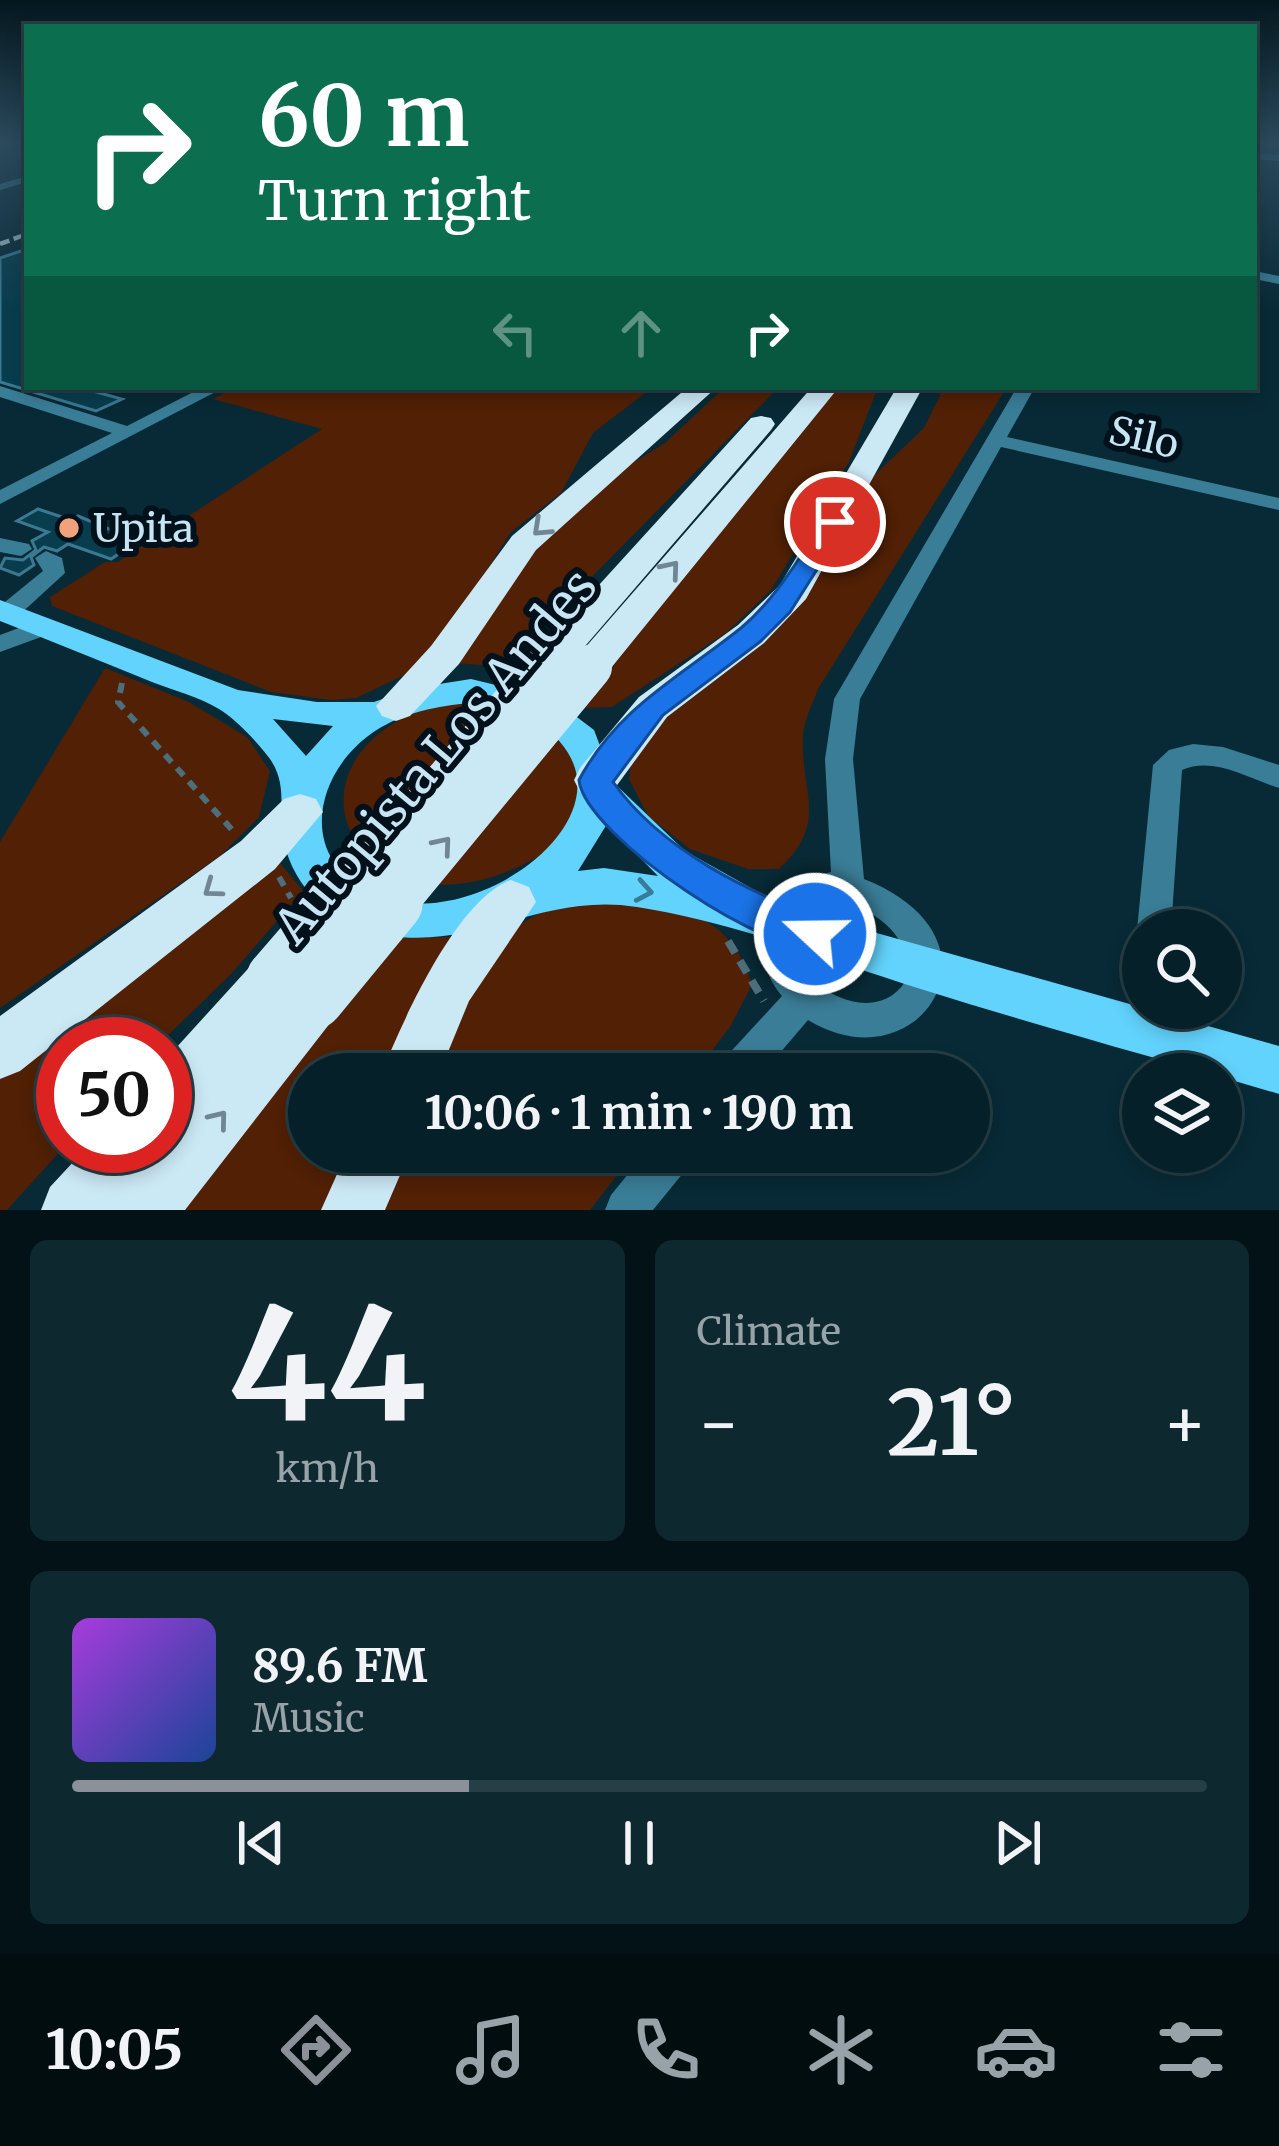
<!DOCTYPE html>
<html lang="en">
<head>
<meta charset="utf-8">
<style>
  :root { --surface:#052028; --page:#0e2830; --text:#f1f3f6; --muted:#97a3a8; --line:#263e45; --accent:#8c9099 }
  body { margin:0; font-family:Merriweather,serif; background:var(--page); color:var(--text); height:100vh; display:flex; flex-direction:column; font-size:45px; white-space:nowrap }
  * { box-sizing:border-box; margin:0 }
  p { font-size:39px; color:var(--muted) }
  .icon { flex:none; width:66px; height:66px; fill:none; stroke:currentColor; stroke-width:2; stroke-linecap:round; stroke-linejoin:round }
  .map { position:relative; height:1210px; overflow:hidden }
  .details { display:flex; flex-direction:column; gap:30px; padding:30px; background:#031216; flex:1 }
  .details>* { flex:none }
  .top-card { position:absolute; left:24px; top:24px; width:1233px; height:366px; border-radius:0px; box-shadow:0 6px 18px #0003,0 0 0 3px var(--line); background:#0b6e4f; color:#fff; overflow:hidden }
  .buttons { position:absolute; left:1122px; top:909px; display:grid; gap:24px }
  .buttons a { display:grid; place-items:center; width:120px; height:120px; border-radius:50%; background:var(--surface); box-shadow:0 6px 18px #0003,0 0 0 3px var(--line); font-size:60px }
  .speed { position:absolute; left:36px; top:1017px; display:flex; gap:24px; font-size:60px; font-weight:700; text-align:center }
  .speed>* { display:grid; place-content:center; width:156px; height:156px; border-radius:50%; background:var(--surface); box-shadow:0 6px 18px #0003,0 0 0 3px var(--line); line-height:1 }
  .speed .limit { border:18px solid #d22; background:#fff; color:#111 }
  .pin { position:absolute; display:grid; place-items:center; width:102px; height:102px; color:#fff; margin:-51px; border:6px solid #fff; border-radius:50%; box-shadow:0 3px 12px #0007 }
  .me { position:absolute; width:132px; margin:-66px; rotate:291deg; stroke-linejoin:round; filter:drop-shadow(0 0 9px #0008) }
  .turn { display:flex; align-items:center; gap:42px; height:252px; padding:0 36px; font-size:54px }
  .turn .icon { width:156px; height:156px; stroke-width:2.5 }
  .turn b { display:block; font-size:84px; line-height:102px }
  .lanes { display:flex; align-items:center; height:114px; padding:0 36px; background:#0003; justify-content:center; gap:60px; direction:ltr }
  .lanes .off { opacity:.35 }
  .big { font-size:90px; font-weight:700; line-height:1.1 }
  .details .tile { flex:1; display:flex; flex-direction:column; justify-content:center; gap:18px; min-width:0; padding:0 42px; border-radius:18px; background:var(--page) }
  .details .dial { align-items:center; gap:0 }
  .dial b { font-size:156px; line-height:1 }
  .song { display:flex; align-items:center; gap:36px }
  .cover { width:144px; height:144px; border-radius:18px; background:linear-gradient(135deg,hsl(280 70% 55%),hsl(220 70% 35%)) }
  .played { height:12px; border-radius:6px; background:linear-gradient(90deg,var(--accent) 35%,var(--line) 35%) }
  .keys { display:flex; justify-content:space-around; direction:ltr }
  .heat { display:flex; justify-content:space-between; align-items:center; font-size:66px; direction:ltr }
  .details .tiles { flex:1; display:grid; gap:30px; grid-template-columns:1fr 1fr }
  .tile:last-child { grid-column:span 2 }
  .trip { position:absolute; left:288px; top:1053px; width:702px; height:120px; border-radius:60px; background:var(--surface); box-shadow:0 6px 18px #0003,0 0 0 3px var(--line); font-weight:700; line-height:120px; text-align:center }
  .tab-bar { display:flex; height:192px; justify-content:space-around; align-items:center; background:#020d10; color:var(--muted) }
  .tab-bar .icon { width:84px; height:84px }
  .tab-bar .selected { color:var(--accent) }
  .tab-bar b { font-size:54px; color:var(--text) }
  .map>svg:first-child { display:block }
  .green { fill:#512005 }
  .building { fill:#083d4e; stroke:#3a7991; stroke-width:3 }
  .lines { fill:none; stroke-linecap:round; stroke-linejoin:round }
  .path-far1 { stroke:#4d6e7b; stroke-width:6; stroke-dasharray:10 8; stroke-linecap:butt }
  .path { stroke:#4d6e7b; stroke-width:8; stroke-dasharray:14 9; stroke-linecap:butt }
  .minor { fill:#3a7d97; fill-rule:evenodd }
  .major { fill:#62d3fd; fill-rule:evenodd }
  .highway { fill:#cbe8f5; fill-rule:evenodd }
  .rail { stroke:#a2c1ce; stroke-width:4.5; stroke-dasharray:10 4.5; stroke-linecap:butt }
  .highway-bridge-far2 { stroke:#cbe8f5; stroke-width:34 }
  .highway-bridge-far1 { stroke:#cbe8f5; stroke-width:44 }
  .highway-bridge { stroke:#cbe8f5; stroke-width:57 }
  .oneway { stroke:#708793 }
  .oneway2 { stroke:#367c97 }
  .route { fill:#1a73e8; stroke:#114b97; stroke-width:3 }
  .poi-dot { fill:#f1a17c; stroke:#00111b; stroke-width:4.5 }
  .labels { text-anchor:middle; stroke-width:12; stroke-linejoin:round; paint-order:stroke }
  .street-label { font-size:39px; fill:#c6e4f2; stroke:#00111b }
  .poi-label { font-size:39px; fill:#c6e4f2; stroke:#00111b; text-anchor:start }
  .near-street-label { font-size:48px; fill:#c6e4f2; stroke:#00111b }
</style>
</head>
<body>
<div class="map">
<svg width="1279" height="1210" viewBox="0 0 1279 1210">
  <rect width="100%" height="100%" fill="#072a36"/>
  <path class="green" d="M236 387H653L593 433 561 493 511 532 441 643 415 670 356 698 331 700 271 692 52 606 50 597 105 562H118L322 429 213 399Z
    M725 387H779L503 667 457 663 498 589 599 484 665 443Z
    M839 387H878L849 462 771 590 726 633 612 707 584 708 590 686Z
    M944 387H1007L818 689C813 703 804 720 803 735 800 794 830 821 779 869H748L690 849 648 816 629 779 633 750 683 698 743 660 808 595 866 483 924 428Z
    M105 668 189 702 247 737 270 771 259 817 220 856 0 1008V842Z
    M462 696 532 704 588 772C581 790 577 817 566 833 555 850 530 862 513 869 353 941 253 746 462 696Z
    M273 854 303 891 232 973 159 1044H63L65 1146 7 1210H0V1065Z
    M606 893C674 908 730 909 752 985L730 1027 694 1074H429L505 934 555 903Z
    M455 937 386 1074H309V1152H352L327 1210H181L390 938Z
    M396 1152H635L590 1210H371Z"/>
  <path class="building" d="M27 249V387H78L122 399 96 411 0 382V258Z
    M38 509 71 520 78 516 138 541 111 559 68 544 57 551 44 547 31 557 34 565 19 575 0 568 5 558 23 560 36 550 32 541 48 532 17 521Z"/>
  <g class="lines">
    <path class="path-far1" d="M122 683 118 702 233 831
      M279 877 291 898"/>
    <path class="path" d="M728 941 764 1001"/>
    <path class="minor" d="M1254 153 1279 155V161L1254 159Z
      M27 176V182L0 190V184Z
      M1254 271 1279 276V284L1254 279Z
      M0 386 127 426 203 387H225L0 504V490L112 433 0 397Z
      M1017 387H1035L1007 437 1279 498V510L1001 447 860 699 853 759 864 879C1016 939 919 1088 808 1020L762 1074H718L723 1060 782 996C757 967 750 916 785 891 797 882 817 876 831 872L825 759 834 699ZM832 900C872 907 908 931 909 975 873 1048 754 960 806 913 813 907 824 904 832 900Z
      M0 538 29 544 32 549 21 556 0 552Z
      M46 551 62 558 65 573 16 618 0 619V606L43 571 35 558Z
      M43 619 55 627 52 633 0 652V635Z
      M1193 744 1223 747 1279 765V788C1249 779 1214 756 1182 770L1171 930H1143V941L1137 930 1153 765 1169 750Z
      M646 1152H694L688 1167 653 1210H605L611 1195Z"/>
    <path class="major" d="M0 600 238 690 317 702H374L414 688 471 679 553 699 594 730 614 783 685 851 751 888 756 899 1279 1046V1094C1164 1060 1042 1027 924 990 830 961 735 922 637 907 531 890 459 966 354 926 316 911 285 870 282 829 280 804 286 782 270 759 259 744 235 718 219 709 199 697 173 690 152 682 101 661 51 641 0 621ZM471 703C490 707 516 709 533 720 664 800 474 944 370 893 296 856 315 771 375 731 405 712 437 706 471 703ZM273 719 333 726 306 756ZM607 824 657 875 658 876 604 868 578 871Z"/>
    <path class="highway" d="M688 387H717L536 550 459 664 410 716 396 721 382 716 376 706 431 646 512 536Z
      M812 387H839L611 668 597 672 583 668 578 659 583 650Z
      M897 387H923L806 599 764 643 667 717 612 792 596 797 580 792 574 780 580 768 639 697 738 625 780 585Z
      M761 416 771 418 775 424 771 430 574 659 561 663 548 659 542 650 548 641 751 418Z
      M300 794 316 799 323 812 275 869 20 1071 0 1079V1016L241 841 284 799Z
      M511 880 529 887 536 902 469 1001 439 1074H381C403 1021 456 900 511 880Z
      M275 953 294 960 301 979 315 974 334 982 342 1000 334 1018 185 1210H41L50 1187 88 1146H165L169 1132 165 1134V1060L256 960Z
      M347 1152H410L385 1210H321Z"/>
    <path class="rail" d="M0 244 27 234"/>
    <path class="highway-bridge-far2" d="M543 670 561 650
      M588 670 597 659"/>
    <path class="highway-bridge-far1" d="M337 907 546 667
      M392 907 590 667"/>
    <path class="highway-bridge" d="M275 978 339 904
      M315 1000 394 904"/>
  </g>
  <defs><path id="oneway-chevron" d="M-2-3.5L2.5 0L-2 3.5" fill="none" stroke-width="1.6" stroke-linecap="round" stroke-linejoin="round" transform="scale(3)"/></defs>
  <g class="oneway">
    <use href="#oneway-chevron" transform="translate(541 528) rotate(137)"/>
    <use href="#oneway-chevron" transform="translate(671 569) rotate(-50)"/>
    <use href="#oneway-chevron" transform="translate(443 845) rotate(-50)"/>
    <use href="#oneway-chevron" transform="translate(212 889) rotate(144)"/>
    <use href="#oneway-chevron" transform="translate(219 1119) rotate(-51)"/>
  </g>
  <use class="oneway2" href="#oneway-chevron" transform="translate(644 891) rotate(10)"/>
  <linearGradient id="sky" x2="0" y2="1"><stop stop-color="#04171e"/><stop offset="0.46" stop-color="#2b4a5d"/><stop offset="1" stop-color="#2b4a5d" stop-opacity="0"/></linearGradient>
  <rect width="1279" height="312" fill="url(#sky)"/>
  <path class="route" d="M835 515 847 522 790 612 761 641 663 715 613 782C663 852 750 893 829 922L835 934 829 947C778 966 584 835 579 780 618 707 680 677 741 628 777 598 800 556 827 517Z"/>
  <circle class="poi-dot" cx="69" cy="528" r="12"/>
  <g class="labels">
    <g class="street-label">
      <text transform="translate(1144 437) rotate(13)" y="14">Silo</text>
    </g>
    <g class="poi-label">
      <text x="93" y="542">Upita</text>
    </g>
    <g class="near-street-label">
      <text transform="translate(435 756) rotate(-50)" y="17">Autopista Los Andes</text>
    </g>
  </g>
</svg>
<div class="buttons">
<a><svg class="icon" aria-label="search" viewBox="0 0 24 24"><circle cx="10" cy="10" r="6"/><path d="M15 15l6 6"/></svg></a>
<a><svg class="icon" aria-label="layers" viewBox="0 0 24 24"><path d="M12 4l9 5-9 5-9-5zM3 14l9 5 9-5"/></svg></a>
</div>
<div class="speed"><div class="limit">50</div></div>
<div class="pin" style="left:835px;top:522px;background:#d93025"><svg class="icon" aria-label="arrive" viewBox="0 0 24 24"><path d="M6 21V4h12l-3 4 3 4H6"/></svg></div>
<svg class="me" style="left:815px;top:934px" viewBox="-20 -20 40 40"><circle r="17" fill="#1a73e8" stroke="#fff" stroke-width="3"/><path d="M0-11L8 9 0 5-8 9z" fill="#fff"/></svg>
<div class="trip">10:06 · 1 min · 190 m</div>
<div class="top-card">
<div class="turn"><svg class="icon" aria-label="right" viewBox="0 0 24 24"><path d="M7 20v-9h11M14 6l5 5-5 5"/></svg><div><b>60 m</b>Turn right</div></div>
<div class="lanes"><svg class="icon off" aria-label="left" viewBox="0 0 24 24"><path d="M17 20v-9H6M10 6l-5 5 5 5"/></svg><svg class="icon off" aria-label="ahead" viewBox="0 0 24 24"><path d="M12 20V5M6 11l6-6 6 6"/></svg><svg class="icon" aria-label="right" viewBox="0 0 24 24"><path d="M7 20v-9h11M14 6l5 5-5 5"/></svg></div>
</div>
</div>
<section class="details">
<div class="tiles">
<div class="tile dial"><b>44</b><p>km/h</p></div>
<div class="tile"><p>Climate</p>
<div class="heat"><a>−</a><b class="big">21°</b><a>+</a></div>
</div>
<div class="tile">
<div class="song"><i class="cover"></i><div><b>89.6 FM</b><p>Music</p></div></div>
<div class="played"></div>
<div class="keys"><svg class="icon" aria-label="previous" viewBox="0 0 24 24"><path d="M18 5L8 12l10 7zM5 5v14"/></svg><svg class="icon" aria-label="pause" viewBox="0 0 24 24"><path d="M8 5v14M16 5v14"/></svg><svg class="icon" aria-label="next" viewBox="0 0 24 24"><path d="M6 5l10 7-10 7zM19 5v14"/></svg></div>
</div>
</div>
</section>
<nav class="tab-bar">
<b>10:05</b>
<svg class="icon selected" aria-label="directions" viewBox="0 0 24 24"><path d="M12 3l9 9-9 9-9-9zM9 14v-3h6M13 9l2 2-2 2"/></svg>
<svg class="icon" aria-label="music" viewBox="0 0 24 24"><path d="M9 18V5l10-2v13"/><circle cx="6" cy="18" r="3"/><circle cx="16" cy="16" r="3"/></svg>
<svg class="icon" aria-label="phone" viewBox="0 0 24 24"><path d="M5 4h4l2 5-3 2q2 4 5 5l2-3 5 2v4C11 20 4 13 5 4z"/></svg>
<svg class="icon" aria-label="climate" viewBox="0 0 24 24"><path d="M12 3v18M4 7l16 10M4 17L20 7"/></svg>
<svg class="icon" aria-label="car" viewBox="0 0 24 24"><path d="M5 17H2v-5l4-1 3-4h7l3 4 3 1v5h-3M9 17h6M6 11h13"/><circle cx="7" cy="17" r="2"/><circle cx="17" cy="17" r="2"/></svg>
<svg class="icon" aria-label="filters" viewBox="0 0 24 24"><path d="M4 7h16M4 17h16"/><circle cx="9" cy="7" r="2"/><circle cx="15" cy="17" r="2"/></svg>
</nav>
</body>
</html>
